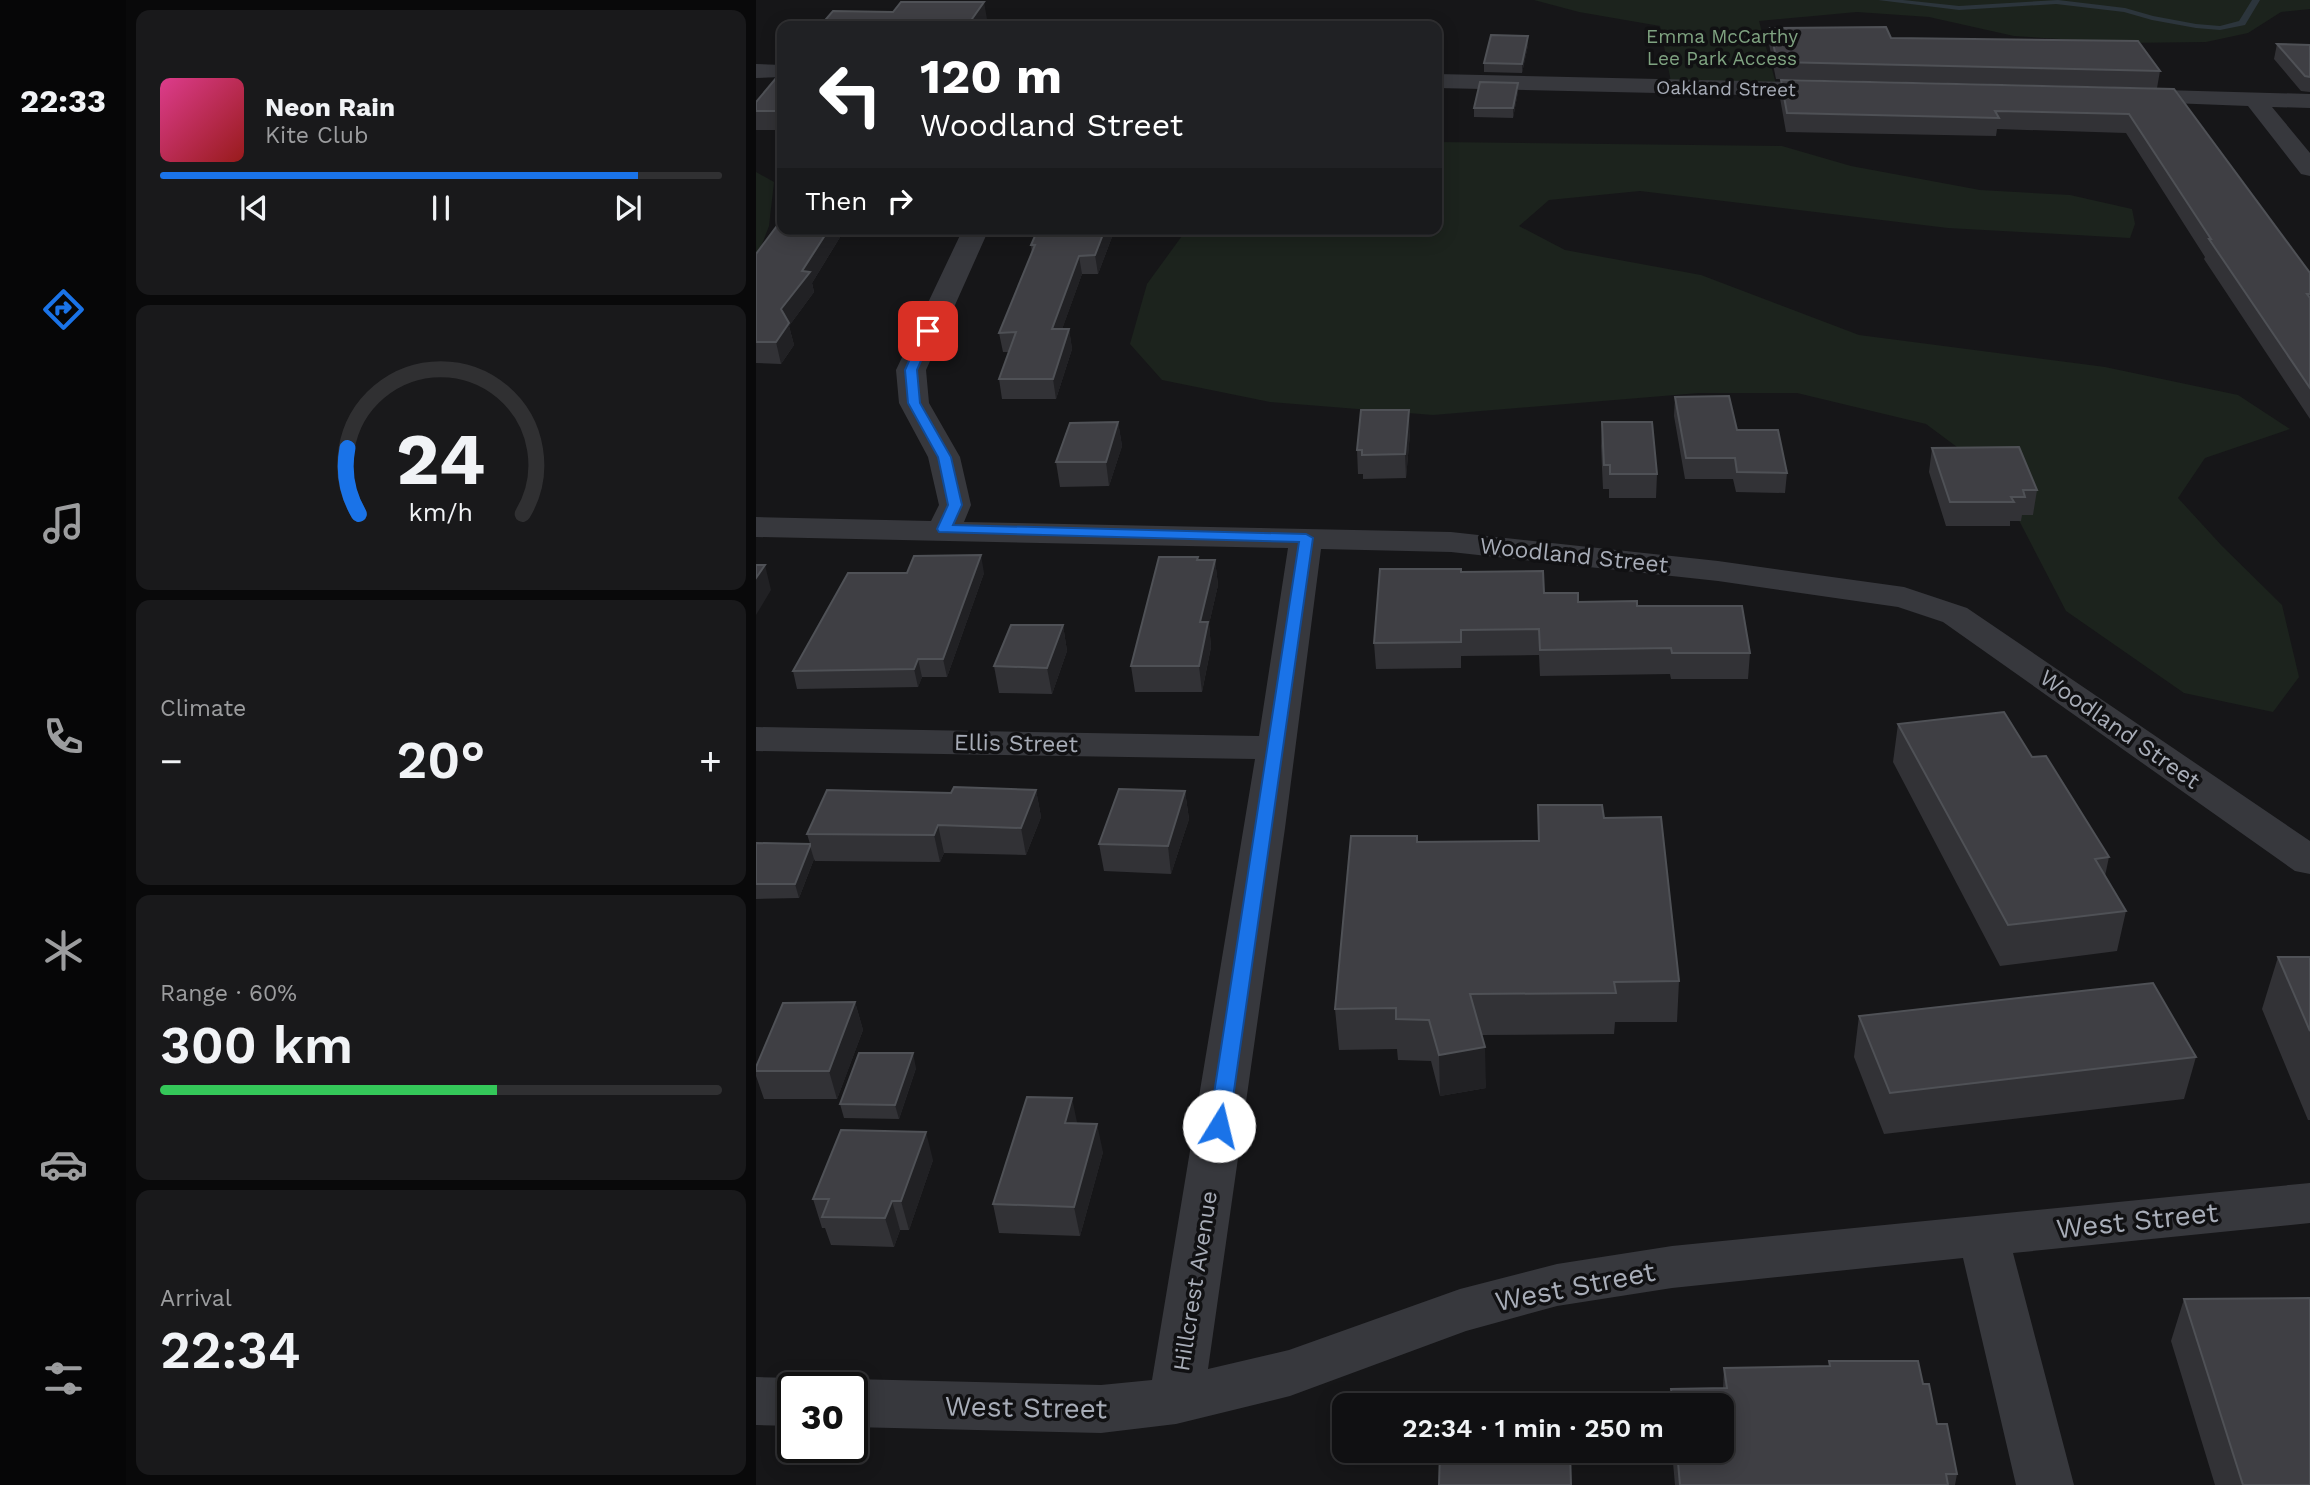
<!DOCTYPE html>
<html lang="en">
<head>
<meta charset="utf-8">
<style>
  :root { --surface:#101012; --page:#19191b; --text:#f1f3f6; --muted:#9c9d9f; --line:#303032; --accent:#1a73e8 }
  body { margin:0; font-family:"Work Sans",sans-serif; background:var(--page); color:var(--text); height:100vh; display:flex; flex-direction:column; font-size:26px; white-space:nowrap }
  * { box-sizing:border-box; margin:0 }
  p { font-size:23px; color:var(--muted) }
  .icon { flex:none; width:38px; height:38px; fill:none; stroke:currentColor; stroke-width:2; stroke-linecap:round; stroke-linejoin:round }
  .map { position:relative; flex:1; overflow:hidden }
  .panel { display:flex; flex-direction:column; gap:10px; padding:10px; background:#09090a; width:630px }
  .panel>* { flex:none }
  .hud { position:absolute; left:21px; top:21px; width:665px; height:214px; border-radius:14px; box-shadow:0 4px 18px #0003,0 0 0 2px var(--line); background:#202124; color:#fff; overflow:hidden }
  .speed { position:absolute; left:21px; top:1372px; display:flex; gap:14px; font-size:35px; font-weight:700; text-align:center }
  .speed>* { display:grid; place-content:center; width:91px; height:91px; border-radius:50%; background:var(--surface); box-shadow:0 4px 18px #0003,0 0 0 2px var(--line); line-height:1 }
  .speed .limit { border:4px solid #111; border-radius:10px; background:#fff; color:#111 }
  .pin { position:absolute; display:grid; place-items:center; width:60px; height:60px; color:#fff; margin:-30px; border-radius:14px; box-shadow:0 4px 10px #0006 }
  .me { position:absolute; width:77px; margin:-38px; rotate:9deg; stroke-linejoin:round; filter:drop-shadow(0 0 5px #0008) }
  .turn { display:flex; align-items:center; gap:24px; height:147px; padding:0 28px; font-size:32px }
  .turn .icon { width:91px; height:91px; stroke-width:2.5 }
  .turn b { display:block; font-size:49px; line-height:60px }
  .then { display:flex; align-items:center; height:66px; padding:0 28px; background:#0003; gap:14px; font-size:26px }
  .big { font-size:52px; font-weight:600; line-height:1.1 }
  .panel .tile { flex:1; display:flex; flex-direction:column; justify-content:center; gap:10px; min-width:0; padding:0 24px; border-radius:14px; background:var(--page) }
  .panel .dial { align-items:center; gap:0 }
  .dial svg { height:182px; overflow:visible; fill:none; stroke:var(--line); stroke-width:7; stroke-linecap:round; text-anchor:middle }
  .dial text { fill:var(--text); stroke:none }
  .song { display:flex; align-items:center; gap:21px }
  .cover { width:84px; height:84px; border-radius:10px; background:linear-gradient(135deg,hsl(330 70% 55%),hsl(0 70% 35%)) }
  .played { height:7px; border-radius:4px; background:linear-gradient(90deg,var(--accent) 85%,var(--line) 85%) }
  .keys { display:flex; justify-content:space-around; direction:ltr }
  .heat { display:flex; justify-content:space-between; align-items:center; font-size:38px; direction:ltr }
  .charge { height:10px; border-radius:5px; background:linear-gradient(90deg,#34c759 60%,var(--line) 0) }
  .trip { position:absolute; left:576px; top:1393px; width:402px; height:70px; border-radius:14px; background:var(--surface); box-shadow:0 4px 18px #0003,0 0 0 2px var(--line); font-weight:600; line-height:70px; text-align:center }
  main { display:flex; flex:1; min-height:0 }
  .dock { display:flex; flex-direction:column; width:126px; justify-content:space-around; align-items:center; background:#060607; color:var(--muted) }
  .dock .icon { width:49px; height:49px }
  .dock .selected { color:var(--accent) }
  .dock b { font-size:32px; color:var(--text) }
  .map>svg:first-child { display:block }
  .green { fill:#1c231d }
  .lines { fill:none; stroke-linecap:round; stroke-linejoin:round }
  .stream { fill:#2c353c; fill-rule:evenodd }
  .street { fill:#37383d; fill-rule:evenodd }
  .wall { fill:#323236 }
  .shaded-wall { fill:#212124 }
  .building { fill:#3f3f44; stroke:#4f5156; stroke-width:2 }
  .route { fill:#1a73e8; stroke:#114b97; stroke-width:2 }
  .labels { text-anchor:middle; stroke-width:7; stroke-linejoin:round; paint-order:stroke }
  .far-park-label { font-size:19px; fill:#7fa381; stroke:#111113 }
  .far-street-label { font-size:19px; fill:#a8adb8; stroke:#111113 }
  .street-label { font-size:23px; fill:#a8adb8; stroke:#111113 }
  .near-street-label { font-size:28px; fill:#a8adb8; stroke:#111113 }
</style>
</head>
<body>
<main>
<nav class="dock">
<b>22:33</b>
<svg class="icon selected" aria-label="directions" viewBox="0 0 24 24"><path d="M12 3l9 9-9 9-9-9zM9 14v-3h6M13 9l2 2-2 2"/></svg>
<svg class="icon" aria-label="music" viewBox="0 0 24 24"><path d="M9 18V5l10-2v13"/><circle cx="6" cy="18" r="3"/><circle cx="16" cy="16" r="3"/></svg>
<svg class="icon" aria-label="phone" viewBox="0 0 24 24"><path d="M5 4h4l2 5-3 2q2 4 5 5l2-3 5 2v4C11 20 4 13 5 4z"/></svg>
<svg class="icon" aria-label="climate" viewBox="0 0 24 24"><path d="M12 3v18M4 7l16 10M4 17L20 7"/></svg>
<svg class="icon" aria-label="car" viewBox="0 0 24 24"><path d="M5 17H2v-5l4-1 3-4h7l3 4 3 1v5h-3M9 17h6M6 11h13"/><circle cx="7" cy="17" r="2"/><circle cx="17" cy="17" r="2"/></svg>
<svg class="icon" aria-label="filters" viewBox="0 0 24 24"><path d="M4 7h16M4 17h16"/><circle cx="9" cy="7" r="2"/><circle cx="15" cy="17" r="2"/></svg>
</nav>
<section class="panel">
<div class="tile">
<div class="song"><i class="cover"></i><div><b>Neon Rain</b><p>Kite Club</p></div></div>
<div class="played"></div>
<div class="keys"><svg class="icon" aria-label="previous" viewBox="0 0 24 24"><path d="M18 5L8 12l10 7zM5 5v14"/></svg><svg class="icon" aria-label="pause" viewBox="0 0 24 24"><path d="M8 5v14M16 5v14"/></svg><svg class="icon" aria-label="next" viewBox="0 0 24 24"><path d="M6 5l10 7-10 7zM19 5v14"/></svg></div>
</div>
<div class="tile dial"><svg viewBox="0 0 100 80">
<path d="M14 69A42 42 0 1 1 86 69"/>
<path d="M14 69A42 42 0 0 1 9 40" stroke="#1a73e8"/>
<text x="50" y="56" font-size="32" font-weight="700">24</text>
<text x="50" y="72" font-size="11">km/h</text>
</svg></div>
<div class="tile"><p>Climate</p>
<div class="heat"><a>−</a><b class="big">20°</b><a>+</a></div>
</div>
<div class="tile"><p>Range · 60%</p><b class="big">300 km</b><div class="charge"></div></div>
<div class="tile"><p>Arrival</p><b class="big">22:34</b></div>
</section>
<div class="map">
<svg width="1554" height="1485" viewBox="0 0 1554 1485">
  <rect width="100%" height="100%" fill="#161618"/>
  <path class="green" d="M778 0H1554V9L1525 12 1492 33 1450 42 1366 43 1258 36 1173 17 1101 12 1003 21 1020 84 915 82 904 26 823 12Z
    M681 142 1026 146 1095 166 1224 190 1314 195 1376 209 1379 224 1374 238 1192 228 884 191 793 200 763 226 809 250 945 275 1103 335 1349 367 1482 395 1534 429 1449 458 1422 498 1466 546 1526 605 1543 677 1517 712 1428 693 1310 611 1240 476 1170 424 1041 393H943L677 415 514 402 406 380 374 344 391 284 431 229H681Z
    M0 172 18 182 13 226 0 260Z"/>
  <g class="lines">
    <path class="stream" d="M1122 0H1147L1203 6 1302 0 1369 8 1397 16 1440 24 1464 26 1483 21 1496 0H1504L1489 25 1464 30 1440 28 1396 20 1368 12 1300 4 1203 10Z"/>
    <path class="street" d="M0 64 26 65V77L0 78Z
      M681 74 1076 83 1084 85 1087 90 1084 95 1076 97 681 88Z
      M1371 89 1554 94V108L1516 107 1554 153V176L1545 174 1492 106 1363 101 1360 96 1363 91Z
      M207 229H233L170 370 173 403 204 457 215 505 208 522 695 532 962 561 1148 587 1211 608 1554 841V874L1539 871 1187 622 1142 607 962 581 695 552 565 549 529 828 452 1369 533 1350 704 1289 801 1264 916 1246 1554 1183V1223L1257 1253 1318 1485H1260L1207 1258 916 1288 801 1306 710 1331 534 1396 420 1424 345 1433 96 1427V1388H76L96 1379 345 1385 396 1380 499 759 0 751V727L503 736 532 548 0 537V517L175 521 183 505 172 457 143 403 140 370Z
      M0 1377 37 1378 56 1385 58 1388H37V1426L0 1425Z"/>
  </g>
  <path class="wall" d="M1014 28 1135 38 1404 71 1401 88 1020 79 1013 44Z
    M1521 44 1554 45V92L1545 91 1518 59Z
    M772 45 766 73 728 72V63Z
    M26 71V130H0V102Z
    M1025 80 1418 89 1554 273V419L1448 259 1449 257 1370 133 1241 129 1240 136 1030 132 1024 98Z
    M762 83V92L757 118 718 117V108Z
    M26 229H89L56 283 58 292 33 326 38 345 25 364 0 363V254Z
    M359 229 342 274H326L306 329H313L316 349 300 399H246L243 379 253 352H247L243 333 276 253 275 245Z
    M919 397 981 430 1031 473 1029 493 980 492 977 479H929L918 416Z
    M362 422 366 446 353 486 304 487 300 462Z
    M846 422 901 474 900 498H853V489H847L845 446Z
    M654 433 650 478 607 479V474H602L601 450Z
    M1176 448 1281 490 1277 515H1266L1265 521H1254V526H1190L1173 472Z
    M442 557V560H459L462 585 453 624 455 647 446 692H379L375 666Z
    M705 572 822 602 881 606 994 653 992 679H915L914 674 784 676 783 655 705 656V668L620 669 618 643Z
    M228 573 191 677H166L162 687 41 689 37 671Z
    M307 625 311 651 296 694 243 693 238 666Z
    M1142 724 1276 757 1353 857 1349 876 1370 911 1361 951 1244 966 1137 762Z
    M280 790 285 817 270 855 188 853 184 862 59 861 58 859 43 898 0 899V843L54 844 51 834 195 793Z
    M429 791 433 819 415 874 348 871 343 844Z
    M782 805 848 818 923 981 921 1022H859L858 1034 725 1035 730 1088 684 1096 675 1061 642 1060 641 1049 583 1050 579 1009 661 842 782 841Z
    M1522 957H1554V1120H1552L1506 1009Z
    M99 1002 107 1030 81 1099H8L0 1076V1067Z
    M1103 1016 1440 1057 1428 1099 1128 1134 1098 1057Z
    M160 1068 143 1119 88 1118 84 1104Z
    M321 1123 347 1152 324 1236 243 1233 237 1204Z
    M177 1160 153 1230H144L138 1247 75 1245 69 1228H66L57 1199Z
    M1428 1299 1554 1485H1459L1415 1341Z
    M1073 1361 1167 1384 1181 1424 1201 1474 1199 1485H919L916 1451H966V1405H914L915 1389 967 1388 968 1368 1073 1366Z"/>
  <path class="shaded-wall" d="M228 2 231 19 226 26H211Z
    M772 36V45L766 73V64Z
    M762 83V92L757 118V108Z
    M73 229H89L56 283 58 292 33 326 38 345 25 364 20 342 25 309 46 271Z
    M349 229H359L342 274 339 255Z
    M323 256 326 274 299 349 296 329Z
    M313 329 316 349 300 399 297 379Z
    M653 410 654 433 650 478 649 454Z
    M362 422 366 446 353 486 350 462Z
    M225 555 228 573 191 677 187 659Z
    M459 560 462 585 453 624 455 647 446 692 443 666 444 622Z
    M9 565 15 590 0 615V578Z
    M307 625 311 651 296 694 291 668Z
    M162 659 166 677 162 687 158 669Z
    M280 790 285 817 270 855 265 828Z
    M429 791 433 819 415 874 412 846Z
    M182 825 188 853 184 862 178 835Z
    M54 846 58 859 43 898 39 884Z
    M99 1002 107 1030 81 1099 73 1071Z
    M729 1047 730 1088 684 1096 683 1055Z
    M157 1053 160 1068 143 1119 139 1105Z
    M316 1098 322 1127 309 1123Z
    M341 1124 347 1152 324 1236 318 1207Z
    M170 1132 177 1160 153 1230 145 1201Z
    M136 1201 144 1230 138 1247 129 1218Z"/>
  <path class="building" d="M145 2H228L211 26H64L77 11 137 12Z
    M1130 27 1135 38 1382 41 1404 71 1021 62 1014 28Z
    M735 35 772 36 766 64 728 63Z
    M1521 44 1554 45V77L1549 76Z
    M26 71V111H0V102Z
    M1025 80 1418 89 1554 273V294H1551L1554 298V388L1453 239H1455L1373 114 1239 111 1243 118 1031 113Z
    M724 82 762 83 757 108H718Z
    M26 219V229H73L46 271 54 272 25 309 33 323 20 342H0V254Z
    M282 229H349L339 255 323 256 296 329H313L297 379H243L260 332 243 333 279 245H275Z
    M973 396 981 430H1022L1031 473 981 472 979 458H930L919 397Z
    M605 410H653L649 454 606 455V450H601Z
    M362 422 350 462H300L314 423Z
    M846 422H896L901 474H854V465H848Z
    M1263 447 1281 490H1267L1269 497H1255L1258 502H1194L1176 448Z
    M225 555 187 659H162L158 669 37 671 92 573H151L158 556Z
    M403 557H442L441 560H459L444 622H452L443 666H375Z
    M0 565H9L0 578Z
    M624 569H705V572L787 571 788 593H822V602L881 601V606H986L994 653H916L915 648 784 650 783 629 705 630V642L618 643Z
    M255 625H307L291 668 238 666Z
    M1248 712 1276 757 1290 756 1353 857 1339 859 1370 911 1252 925 1142 724Z
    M198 787 280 790 265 828 182 825 178 835 51 834 71 790 195 793Z
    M363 789 429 791 412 846 343 844Z
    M782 805H846L848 818 905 817 923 981 858 982 860 993 714 994 729 1047 683 1055 673 1020 640 1019V1008L579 1009 595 836H661V842L783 841Z
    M0 843 54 844V846L39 884H0Z
    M1522 957H1554V1031Z
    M1397 983 1440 1057 1134 1093 1103 1016Z
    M99 1002 73 1071H0V1067L27 1003Z
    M103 1053H157L139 1105 84 1104Z
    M271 1097 316 1098 309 1123 341 1124 318 1207 237 1204Z
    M85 1130 170 1132 145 1201H136L129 1218 66 1217 73 1199H57Z
    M1554 1298V1485H1487L1428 1299Z
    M1073 1361H1162L1167 1384H1173L1181 1424H1191L1201 1474H1190L1192 1485H924L921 1451H966V1405H917L915 1389 971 1388 968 1368 1074 1366Z
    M684 1451H814L815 1485H683Z"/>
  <path class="route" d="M172 327 178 331 161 370 164 403 195 457 206 505 197 525 550 534 557 538 473 1126 470 1131 463 1134 456 1131 453 1126 543 542 183 532 181 529 192 505 182 457 152 403 149 370 166 331Z"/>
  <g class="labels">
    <g class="far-park-label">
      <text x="966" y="43">Emma McCarthy<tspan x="966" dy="22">Lee Park Access</tspan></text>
    </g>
    <g class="far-street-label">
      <text transform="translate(970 88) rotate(1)" y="7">Oakland Street</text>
    </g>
    <g class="street-label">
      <text transform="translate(818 555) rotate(6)" y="8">Woodland Street</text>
      <text transform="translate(1364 729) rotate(35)" y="8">Woodland Street</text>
      <text transform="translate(260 743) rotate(1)" y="8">Ellis Street</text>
      <text transform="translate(439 1281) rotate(-81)" y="8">Hillcrest Avenue</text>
    </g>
    <g class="near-street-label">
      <text transform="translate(1381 1220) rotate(-6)" y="10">West Street</text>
      <text transform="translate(819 1286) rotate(-11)" y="10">West Street</text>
      <text transform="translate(270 1407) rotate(1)" y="10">West Street</text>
    </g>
  </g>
</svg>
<div class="speed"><div class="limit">30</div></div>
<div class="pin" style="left:172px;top:331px;background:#d93025"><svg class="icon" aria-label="arrive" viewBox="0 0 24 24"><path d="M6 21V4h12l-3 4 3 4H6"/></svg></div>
<svg class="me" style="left:463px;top:1126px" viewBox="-20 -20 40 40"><circle r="19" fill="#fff"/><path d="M0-13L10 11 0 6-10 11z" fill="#1a73e8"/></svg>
<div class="trip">22:34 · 1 min · 250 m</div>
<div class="hud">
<div class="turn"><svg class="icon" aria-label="left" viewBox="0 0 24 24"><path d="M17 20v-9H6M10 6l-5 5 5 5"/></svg><div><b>120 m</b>Woodland Street</div></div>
<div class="then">Then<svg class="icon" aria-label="right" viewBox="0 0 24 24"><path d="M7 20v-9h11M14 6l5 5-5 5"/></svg></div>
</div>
</div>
</main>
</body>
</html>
